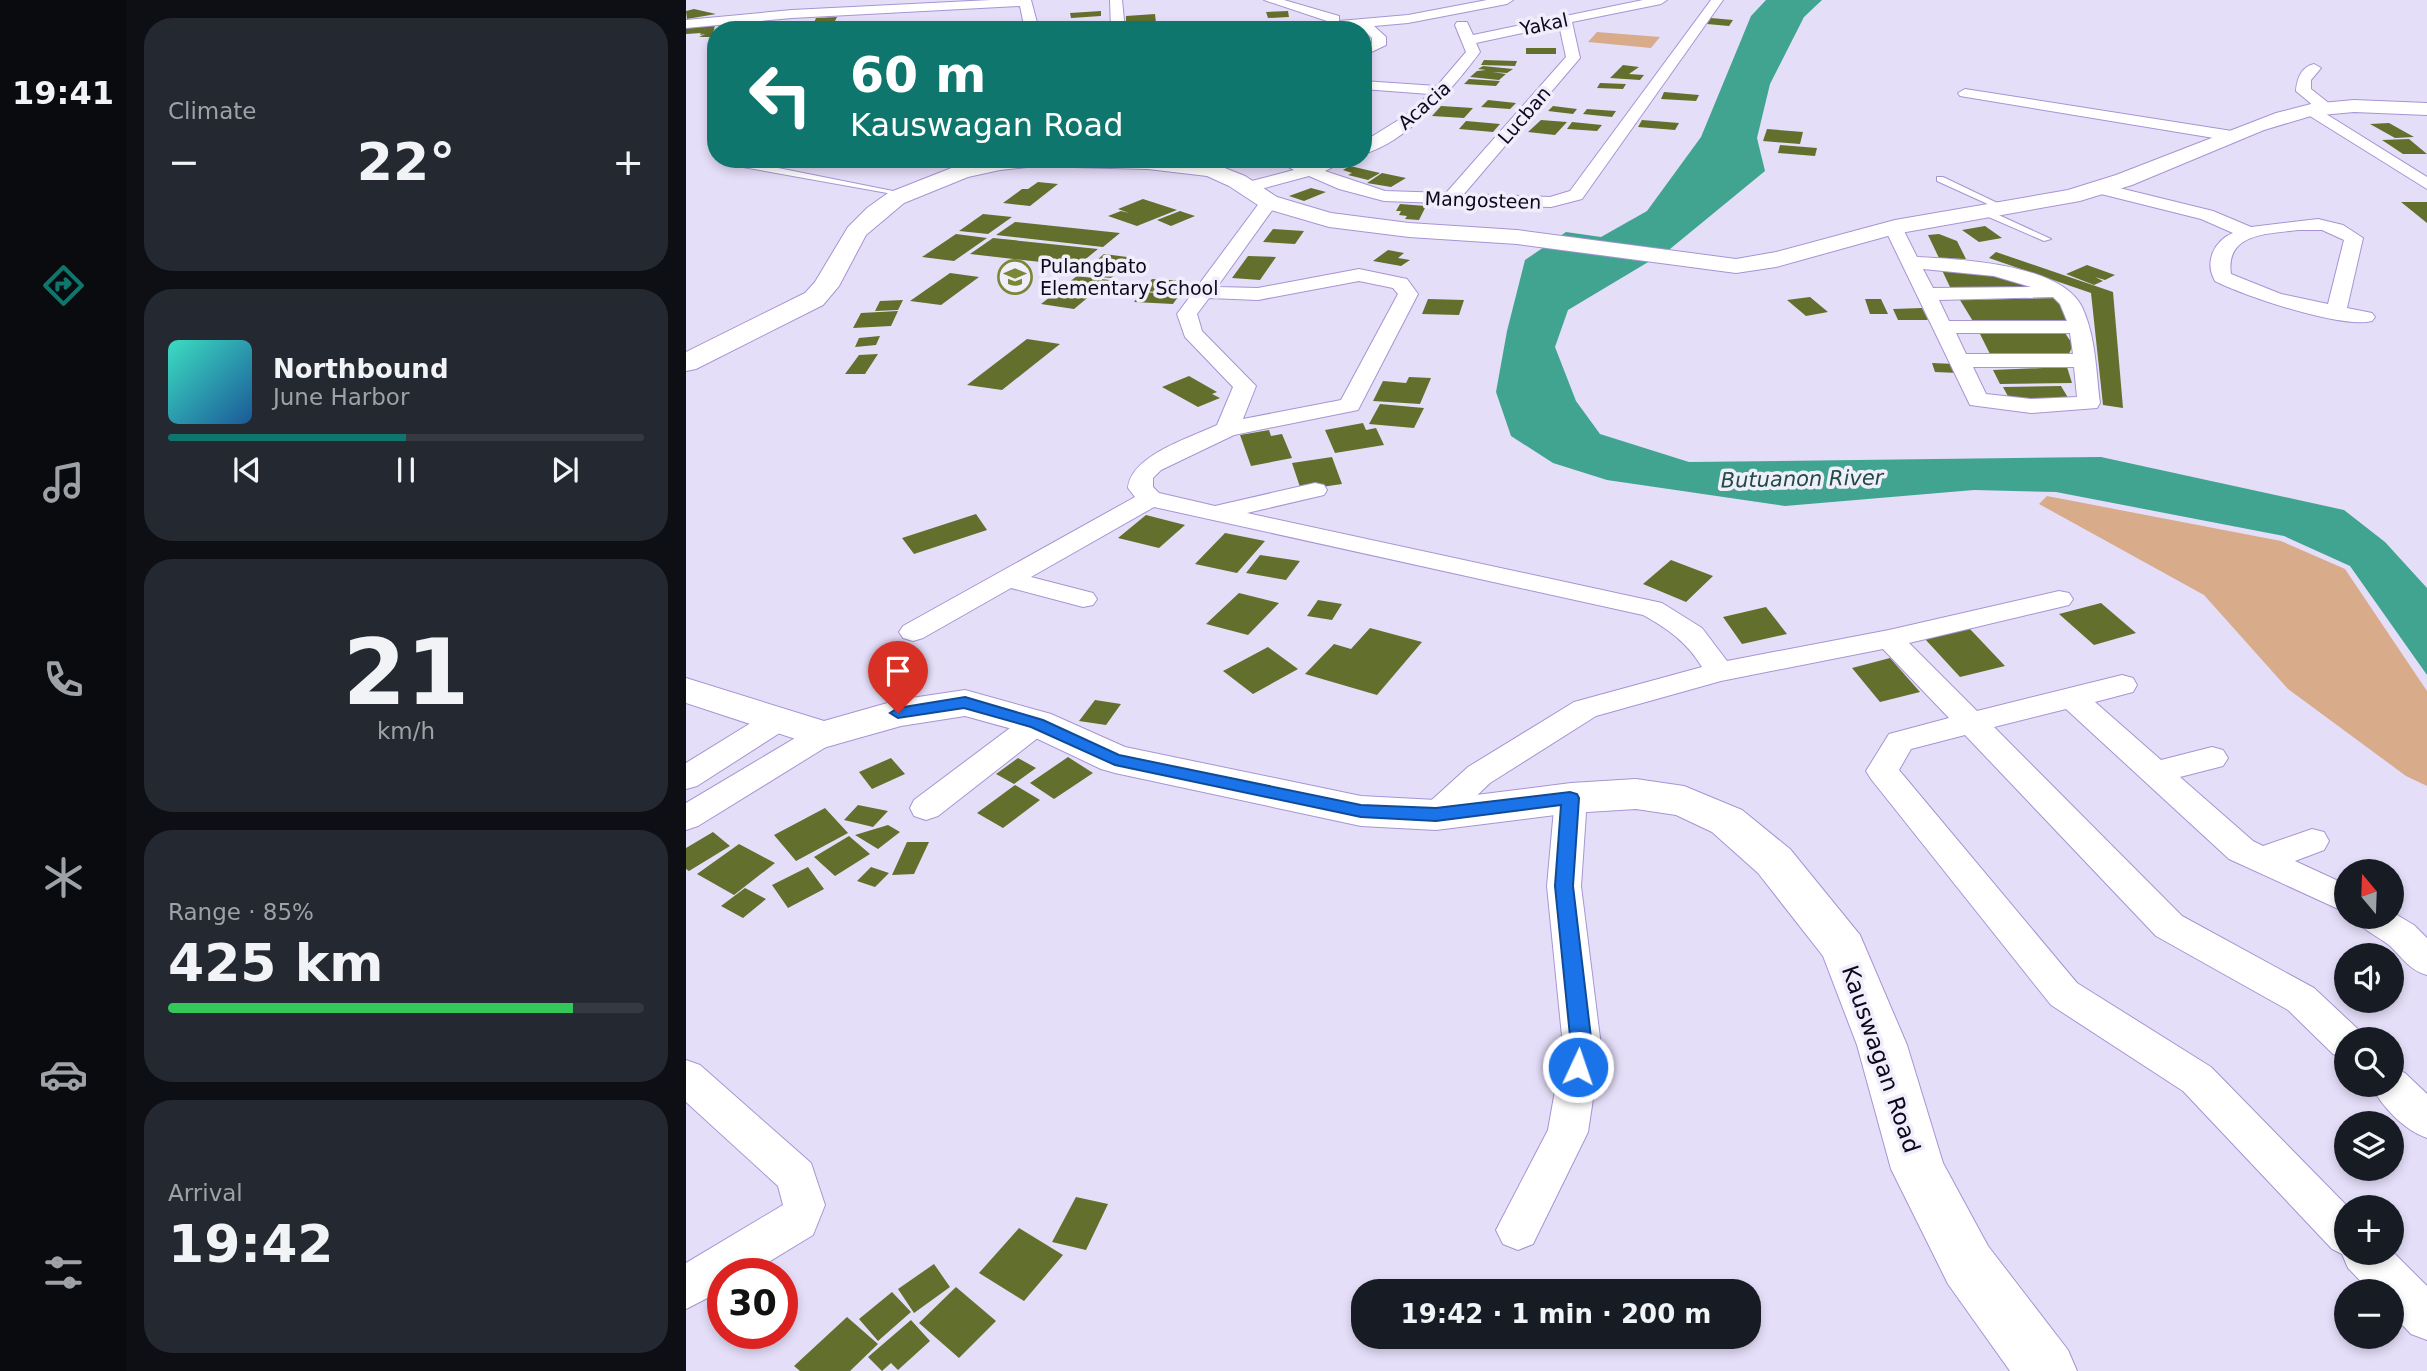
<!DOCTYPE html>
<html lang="en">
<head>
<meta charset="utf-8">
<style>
  :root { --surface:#171b24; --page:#242831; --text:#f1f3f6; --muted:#9ea1a6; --line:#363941; --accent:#0f766e }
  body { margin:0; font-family:"DejaVu Sans",sans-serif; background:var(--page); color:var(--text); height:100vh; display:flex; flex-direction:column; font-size:26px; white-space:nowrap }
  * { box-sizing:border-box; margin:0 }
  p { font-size:23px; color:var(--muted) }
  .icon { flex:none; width:38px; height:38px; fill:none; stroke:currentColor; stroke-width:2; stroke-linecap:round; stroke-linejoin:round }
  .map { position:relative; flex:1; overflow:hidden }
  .sheet { display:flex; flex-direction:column; gap:18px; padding:18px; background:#0d0f14; width:560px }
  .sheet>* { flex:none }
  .top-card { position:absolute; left:21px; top:21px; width:665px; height:147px; border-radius:28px; box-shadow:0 4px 10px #0003; background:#0f766e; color:#fff; overflow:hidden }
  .needle { width:46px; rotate:341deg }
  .fabs { position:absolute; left:1648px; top:859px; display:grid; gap:14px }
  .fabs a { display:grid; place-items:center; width:70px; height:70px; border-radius:50%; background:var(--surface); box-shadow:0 4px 10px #0003; font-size:35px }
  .speed { position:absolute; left:21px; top:1258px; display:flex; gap:14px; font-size:35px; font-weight:700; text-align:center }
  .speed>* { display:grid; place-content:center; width:91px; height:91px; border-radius:50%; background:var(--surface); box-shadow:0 4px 10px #0003; line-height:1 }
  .speed .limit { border:10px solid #d22; background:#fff; color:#111 }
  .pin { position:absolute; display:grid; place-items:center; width:60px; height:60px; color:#fff; margin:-72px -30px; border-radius:50% 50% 50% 0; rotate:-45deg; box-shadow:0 0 7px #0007 }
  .pin .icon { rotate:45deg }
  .me { position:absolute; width:77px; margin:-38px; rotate:3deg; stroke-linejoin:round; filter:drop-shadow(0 0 5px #0008) }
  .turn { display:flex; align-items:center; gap:24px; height:147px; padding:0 28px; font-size:32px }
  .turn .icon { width:91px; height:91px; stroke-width:2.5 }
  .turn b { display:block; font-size:49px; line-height:60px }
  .big { font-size:52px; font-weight:700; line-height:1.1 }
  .sheet .widget { flex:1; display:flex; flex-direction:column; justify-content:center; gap:10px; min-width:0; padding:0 24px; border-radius:28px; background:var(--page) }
  .sheet .dial { align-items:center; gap:0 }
  .dial b { font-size:91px; line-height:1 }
  .song { display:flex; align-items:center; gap:21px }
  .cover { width:84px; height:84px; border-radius:10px; background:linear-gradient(135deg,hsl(170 70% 55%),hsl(210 70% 35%)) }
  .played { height:7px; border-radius:4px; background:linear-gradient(90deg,var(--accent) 50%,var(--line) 50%) }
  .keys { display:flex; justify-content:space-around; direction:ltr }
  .heat { display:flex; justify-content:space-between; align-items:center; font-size:38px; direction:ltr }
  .charge { height:10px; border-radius:5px; background:linear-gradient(90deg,#34c759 85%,var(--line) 0) }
  .trip { position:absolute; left:665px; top:1279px; width:410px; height:70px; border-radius:28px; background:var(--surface); box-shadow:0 4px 10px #0003; font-weight:700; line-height:70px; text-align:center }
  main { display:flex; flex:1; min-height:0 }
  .menu { display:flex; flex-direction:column; width:126px; justify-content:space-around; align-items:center; background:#090b0e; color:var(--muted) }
  .menu .icon { width:49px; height:49px }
  .menu .active { color:var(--accent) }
  .menu b { font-size:32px; color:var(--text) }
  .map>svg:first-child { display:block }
  .green { fill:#d8ab8b }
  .water { fill:#41a490 }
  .building { fill:#636f2c }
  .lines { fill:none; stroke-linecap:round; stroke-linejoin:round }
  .lane-casing { stroke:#a794d3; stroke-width:2 }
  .street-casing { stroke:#a794d3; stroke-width:2 }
  .secondary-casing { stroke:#a794d3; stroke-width:2 }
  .lane { fill:#fff; fill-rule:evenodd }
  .street { fill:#fff; fill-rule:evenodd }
  .secondary { fill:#fff; fill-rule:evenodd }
  .route { fill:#1a73e8; stroke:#114b97; stroke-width:2 }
  .labels { text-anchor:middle; stroke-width:7; stroke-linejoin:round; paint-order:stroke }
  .far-street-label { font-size:19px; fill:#0e061c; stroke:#f1eefb }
  .far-poi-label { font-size:19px; fill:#0e061c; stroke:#f1eefb; text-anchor:start }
  .far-water-label { font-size:21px; font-style:italic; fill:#214c43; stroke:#f1eefb }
  .street-label { font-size:23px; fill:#0e061c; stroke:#f1eefb }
</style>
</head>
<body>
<main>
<nav class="menu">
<b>19:41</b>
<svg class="icon active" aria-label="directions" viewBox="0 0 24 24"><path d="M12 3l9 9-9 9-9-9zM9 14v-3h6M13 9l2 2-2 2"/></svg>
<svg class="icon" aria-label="music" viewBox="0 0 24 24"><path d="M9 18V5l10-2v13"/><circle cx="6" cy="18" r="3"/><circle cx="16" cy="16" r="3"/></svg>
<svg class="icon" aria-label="phone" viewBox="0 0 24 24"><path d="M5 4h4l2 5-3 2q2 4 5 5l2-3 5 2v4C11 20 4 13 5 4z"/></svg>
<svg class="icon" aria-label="climate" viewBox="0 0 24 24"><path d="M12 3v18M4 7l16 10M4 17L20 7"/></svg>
<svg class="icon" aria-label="car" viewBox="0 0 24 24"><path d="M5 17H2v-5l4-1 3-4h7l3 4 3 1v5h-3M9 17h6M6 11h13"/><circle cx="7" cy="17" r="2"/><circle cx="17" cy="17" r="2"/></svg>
<svg class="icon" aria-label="filters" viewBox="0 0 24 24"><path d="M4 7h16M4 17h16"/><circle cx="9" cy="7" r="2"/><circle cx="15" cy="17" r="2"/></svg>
</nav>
<section class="sheet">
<div class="widget"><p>Climate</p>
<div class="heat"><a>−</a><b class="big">22°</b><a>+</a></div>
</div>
<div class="widget">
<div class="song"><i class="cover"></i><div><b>Northbound</b><p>June Harbor</p></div></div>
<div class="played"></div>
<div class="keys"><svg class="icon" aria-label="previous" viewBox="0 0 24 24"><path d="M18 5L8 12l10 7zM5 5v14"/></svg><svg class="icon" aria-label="pause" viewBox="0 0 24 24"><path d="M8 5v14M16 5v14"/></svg><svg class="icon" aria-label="next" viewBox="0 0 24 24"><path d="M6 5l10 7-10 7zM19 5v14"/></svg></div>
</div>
<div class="widget dial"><b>21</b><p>km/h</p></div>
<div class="widget"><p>Range · 85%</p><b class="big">425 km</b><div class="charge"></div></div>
<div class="widget"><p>Arrival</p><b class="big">19:42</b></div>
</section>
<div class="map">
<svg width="1741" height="1371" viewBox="0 0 1741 1371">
  <rect width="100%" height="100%" fill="#e5def9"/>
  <path class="green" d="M911 32 974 37 965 48 902 42Z
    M1361 496 1595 541 1659 569 1741 691V786L1720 776 1602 689 1518 595 1353 504Z"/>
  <path class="water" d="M1080 0H1136L1118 17 1084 84 1071 138 1079 171 984 249 882 310 869 347 890 401 914 434 1003 462 1415 457 1658 510 1699 542 1741 588V675L1664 566 1598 536 1370 492 1288 490 1099 506 921 480 867 463 825 436 810 392 821 331 839 260 880 232 915 237 961 211 1015 137 1065 16Z"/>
  <path class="building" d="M8 9 30 14 1 19 0 11Z
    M415 11V16L385 18 384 13Z
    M602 11 603 17 582 18 580 12Z
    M469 14 470 23 440 25V16Z
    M151 17 148 23 127 25 130 18Z
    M1025 18 1047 20 1043 26 1021 24Z
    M29 25 27 34 30 36 27 37H13L19 34 14 35 15 33 0 34V28Z
    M840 48H870V54H840Z
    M798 60 831 61 829 66 795 65Z
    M937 65 953 67 943 74 958 75 954 80 924 78Z
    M797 66 827 69 821 73 806 72 820 74 813 80 784 77 791 71 800 70 792 69Z
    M783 79 814 81 810 86 778 84Z
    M914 83 940 84 937 89 911 88Z
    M978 92 1013 95 1010 101 975 99Z
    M802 100 830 103 824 109 795 107Z
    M755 106 787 108 778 118 746 116Z
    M867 106 891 109 887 114 862 111Z
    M901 109 930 111 926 117 897 114Z
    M855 120 881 122 869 135 842 132Z
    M956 120 993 123 989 130 952 127Z
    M780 121 814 124 807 132 773 129Z
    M886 122 916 125 911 131 881 129Z
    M1703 123 1728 137 1709 138 1684 124Z
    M1081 129 1117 132 1114 144 1077 141Z
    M1723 139 1741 154H1717L1696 140Z
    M1094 145 1131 148 1129 156 1092 153Z
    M664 166 694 173 682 180 662 175 666 173 657 170Z
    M696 173 720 178 705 187 681 183Z
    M352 182 372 184 344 206 317 203 336 189H342Z
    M625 188 640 192 618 201 603 196Z
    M457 199 491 210 451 226 422 216 435 211 443 213 432 209Z
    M1715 202H1741V223Z
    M714 204 740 206 733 220 719 219 721 216 713 215 715 211H710Z
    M494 211 509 216 485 226 471 220Z
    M297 214 326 217 302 234 273 231Z
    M329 222 434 233 417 247 310 235Z
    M1299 226 1316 238 1293 242 1276 230Z
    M587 229 618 231 609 244 577 242Z
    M270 234 301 238 268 261 236 257Z
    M1253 234 1271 241 1280 259 1253 258 1242 235Z
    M307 238 412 249 391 266 284 254Z
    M702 250 718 253 712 258 724 260 715 266 687 261Z
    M1310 252 1427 292 1437 408 1417 405 1405 293 1303 258Z
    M418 254 449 258 425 278 393 275Z
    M562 256 590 257 574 280 546 278Z
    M1401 265 1429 275 1419 280 1409 277 1417 281 1408 285 1380 274Z
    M1255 268H1302L1347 287H1264Z
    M264 273 293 277 255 305 224 301Z
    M391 276 423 280 388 309 355 304Z
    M466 279 500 281 490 293 456 291Z
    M456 292 487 294H494L487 304 448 302Z
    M1124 297 1142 312 1120 316 1101 300Z
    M1371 298 1380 310 1381 321 1288 323 1274 300Z
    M742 299 778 300 773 315 736 314Z
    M1179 299H1195L1202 314H1184Z
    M217 300 212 310 189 311 194 301Z
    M1236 308 1242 320H1212L1207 309Z
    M212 311 205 326 167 328 175 313Z
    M1379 333 1387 345 1382 356 1306 358 1294 334Z
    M194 336 190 345 169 347 173 338Z
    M341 339 374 344 316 390 281 385Z
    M192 354 179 374H159L173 355Z
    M1246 363 1269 364 1272 373 1249 372Z
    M1381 367 1386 383 1314 384 1307 370Z
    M503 376 531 392 526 394 534 398 512 407 476 387Z
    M723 377 745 378 734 404 687 401 697 381 720 383Z
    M1375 386 1384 401 1325 402 1317 387Z
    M694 404 738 408 728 428 683 424Z
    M677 423 680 430 690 428 698 445 649 453 639 430Z
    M583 430 585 436 596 434 606 458 565 466 554 435Z
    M646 457 656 484 615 490 606 463Z
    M290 514 301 530 228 554 216 538Z
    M460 515 499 525 473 548 432 538Z
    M539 533 579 541 551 573 509 564Z
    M574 555 614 561 600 580 560 573Z
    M985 560 1027 576 1000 602 957 584Z
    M553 593 593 603 562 635 520 624Z
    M632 600 656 604 646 620 621 616Z
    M1415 603 1450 633 1408 645 1373 614Z
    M1080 607 1101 634 1056 644 1037 617Z
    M684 628 736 642 691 695 619 674 648 644 665 649Z
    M1283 628 1319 666 1274 677 1239 639Z
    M582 647 612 669 567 694 537 671Z
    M1204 658 1234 692 1194 702 1166 668Z
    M409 700 435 704 420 725 393 721Z
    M382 757 407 773 368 799 344 783Z
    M205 758 219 774 186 789 173 772Z
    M332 758 350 768 328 784 310 774Z
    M329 785 354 800 317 828 291 813Z
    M172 805 202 811 187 827 158 820Z
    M139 808 162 833 110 861 88 835Z
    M202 825 214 832 192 849 169 835Z
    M27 832 44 846 3 871 0 869V848Z
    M163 836 184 854 149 876 128 857Z
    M221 842H243L228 874 206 875Z
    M53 844 89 863 48 895 11 874Z
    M122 867 138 889 102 908 86 885Z
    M185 867 203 873 189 887 171 881Z
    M59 888 80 899 57 918 35 906Z
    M390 1197 422 1204 400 1250 366 1242Z
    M333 1228 377 1255 338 1301 293 1273Z
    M248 1264 264 1287 228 1313 212 1289Z
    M270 1287 310 1321 273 1358 233 1323Z
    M206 1292 225 1312 192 1341 173 1319Z
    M161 1317 192 1344 164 1371H114L108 1366Z
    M225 1320 244 1341 212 1370 205 1363 196 1371 182 1357Z"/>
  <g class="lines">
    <g class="lane-casing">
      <path id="lane" d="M34 159H47L222 194 218 196 57 167Z
        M258 159H276L304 166 300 168Z
        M1251 177H1257L1324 209 1317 211 1251 181Z
        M1298 211H1304L1365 239 1358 241 1298 215Z"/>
    </g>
    <g class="street-casing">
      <path id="street" d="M305 0H345L353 30H339L334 6 106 18 0 28V20L106 10Z
        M424 0H436L439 30H425Z
        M578 0H598L653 16V21L722 15 801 0H827L821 4 722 23 688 26 700 37V45L677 56V47L686 43V38L674 27 592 30 599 26 644 22Z
        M957 0H981L975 4 886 22 894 58 778 194 864 197 884 191 1025 0H1037L896 199 865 207 769 204 762 206 755 203 698 201 653 189 623 176 560 193 551 188 554 184 608 170 588 159H611L624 165 639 159H662L639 171 699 191 760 193 880 57 873 25 790 43 794 52C769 86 721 143 677 154V142L719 116 743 94 677 89V81L751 86 780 52 769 25 771 22H781L787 35Z
        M1628 64 1635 68 1625 80V89L1649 108 1646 111 1637 112 1741 177V189L1619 113 1616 110 1619 107H1629L1610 91C1611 79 1615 67 1628 64Z
        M1279 89 1546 131 1554 136 1546 141 1274 96 1272 93Z
        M1413 183 1527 211 1565 227 1632 219 1657 225 1677 238 1661 308 1686 313 1689 317 1686 321C1656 329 1558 296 1529 281 1518 262 1528 241 1547 233L1515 219 1407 192 1404 188ZM1612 230H1636L1658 240 1642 304 1595 294 1545 274C1539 233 1581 234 1612 230Z
        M583 197 592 202 531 287 572 288 673 269 721 279 732 294 672 410 548 435 475 470 467 478V487L473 493 529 506 629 483 638 485 641 490 638 495 561 513 976 603 1016 628 1041 661 1203 630 1373 591 1383 593 1387 599 1383 605 1223 643 1291 711 1436 675 1447 678 1451 685 1447 692 1409 702 1475 760 1526 747 1537 750 1542 758 1537 766 1494 777 1567 841 1577 846 1626 829 1638 832 1643 841 1638 850 1609 861 1661 885V913L1543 859 1380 709 1308 727 1496 916 1628 988 1675 1032 1679 1040H1661V1059L1647 1054 1602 1010 1470 936 1279 735 1225 749 1213 770 1391 983 1525 1067 1663 1208H1661V1253L1706 1251 1741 1286V1340L1725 1334 1706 1314V1292H1685L1662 1268 1656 1254 1646 1249 1497 1091 1365 1005 1185 779 1180 771 1203 734 1263 718 1197 649 1035 681 910 716 804 783 762 823 750 827 738 823 734 815 738 807 782 767 888 702 1016 667C1001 642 982 629 957 615L468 507 345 577 407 593 411 599 407 605 397 607 325 588 237 638 227 641 217 638 213 632 217 626 449 497 442 488C445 455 504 438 531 425L547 387 499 337 491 314 577 198ZM673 281 707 288 712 294 655 400 557 419 570 386 516 331 511 314 523 298 572 300Z
        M1207 222 1216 227 1231 257C1274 259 1375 264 1396 307 1410 337 1410 372 1414 403L1411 408 1345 413 1284 405 1198 227ZM1237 269 1308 276 1345 287 1247 288ZM1367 297 1374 304 1381 321H1263L1253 300ZM1270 333H1384L1387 354H1280ZM1287 367H1388L1391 397 1345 399 1300 394Z
        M92 710 103 713 107 720 103 727 11 786 0 789V763L81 713Z
        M351 713 362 716 366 723 362 730 252 816 240 820 228 816 224 808 228 800 340 716Z
        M137 725 148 728 152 735 148 742 12 826 0 830V803L126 728Z
        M885 787 897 790 901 798 895 886 915 1046 902 1132 847 1244 832 1250 817 1244 810 1230 862 1130 877 1046 861 886 869 798 873 790Z
        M1706 912 1728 925 1741 938V975C1723 970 1716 957 1703 945 1690 935 1677 931 1669 917H1706Z
        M0 1060 14 1065 125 1163 139 1205 127 1235 63 1274H37V1290L0 1309V1263L97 1205 92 1186 0 1102Z
        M1706 1068 1719 1073 1741 1094V1138C1718 1130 1696 1107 1685 1085H1706Z"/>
    </g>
    <g class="secondary-casing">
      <path id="secondary" d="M1668 100 1741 103V115L1668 112 1625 116 1578 130 1446 185 1394 201 1209 234 1090 267 1050 273 831 244 723 237 643 227 575 207 543 186 521 176 462 169 350 166 314 170 282 177 218 203 180 235 153 286 137 305 10 369 0 371V352L119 293 129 282 162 227 181 208 202 193 268 167 306 159H487L526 163 559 176 591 197 645 213 723 223 831 230 1050 259 1090 252 1209 220 1382 190 1430 175 1590 113 1625 104Z
        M0 678 138 721 212 700 279 690 365 714 439 747 675 796 750 800 885 783 950 779 998 786 1056 810 1104 849 1174 935 1221 1045 1257 1163 1302 1246 1382 1350 1391 1371H1324L1262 1284 1205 1169 1171 1045 1137 956 1072 873 1026 832 990 815 950 809 885 813 750 830 675 826 429 773 415 769 337 732 279 716 215 726 137 748 0 703Z"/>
    </g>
    <use href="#lane" class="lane"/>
    <use href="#street" class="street"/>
    <use href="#secondary" class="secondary"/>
  </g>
  <path class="route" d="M279 697 357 720 433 755 675 805 750 808 884 792 891 794 893 798 887 886 906 1046 900 1074 892 1076 885 1074 882 1067 885 1046 869 886 875 805 750 821 675 817 429 765 345 727 278 708 212 718 204 713 212 708Z"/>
  <defs>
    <g id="school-ring" transform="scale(1.75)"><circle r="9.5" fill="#f1eefb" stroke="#7a8735" stroke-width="1.5"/><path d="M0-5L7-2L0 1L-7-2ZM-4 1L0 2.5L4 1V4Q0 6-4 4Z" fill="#7a8735"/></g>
  </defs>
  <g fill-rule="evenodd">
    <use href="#school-ring" x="329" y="277"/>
  </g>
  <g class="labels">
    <g class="far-street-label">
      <text transform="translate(858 24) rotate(-12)" y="7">Yakal</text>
      <text transform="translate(738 105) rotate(-41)" y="7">Acacia</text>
      <text transform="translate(838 115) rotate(-49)" y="7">Lucban</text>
      <text transform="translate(797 200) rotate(2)" y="7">Mangosteen</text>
    </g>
    <g class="far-poi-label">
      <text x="354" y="273">Pulangbato<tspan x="354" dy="22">Elementary School</tspan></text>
    </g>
    <g class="far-water-label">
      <text transform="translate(1116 479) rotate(-1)" y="7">Butuanon River</text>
    </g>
    <g class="street-label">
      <text transform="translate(1195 1059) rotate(71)" y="8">Kauswagan Road</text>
    </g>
  </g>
</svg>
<div class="fabs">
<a><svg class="needle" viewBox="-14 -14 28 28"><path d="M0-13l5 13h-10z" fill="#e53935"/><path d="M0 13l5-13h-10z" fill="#9ea1a6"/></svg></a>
<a><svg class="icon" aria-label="sound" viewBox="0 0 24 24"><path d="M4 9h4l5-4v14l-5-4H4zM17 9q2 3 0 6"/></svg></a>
<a><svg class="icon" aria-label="search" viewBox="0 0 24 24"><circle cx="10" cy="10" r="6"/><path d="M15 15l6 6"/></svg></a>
<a><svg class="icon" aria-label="layers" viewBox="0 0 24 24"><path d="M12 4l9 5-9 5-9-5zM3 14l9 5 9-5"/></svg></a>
<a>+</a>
<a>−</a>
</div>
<div class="speed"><div class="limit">30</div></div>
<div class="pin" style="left:212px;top:713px;background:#d93025"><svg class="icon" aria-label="arrive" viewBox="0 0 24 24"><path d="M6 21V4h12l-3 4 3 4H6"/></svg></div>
<svg class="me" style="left:892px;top:1067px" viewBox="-20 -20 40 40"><circle r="17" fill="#1a73e8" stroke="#fff" stroke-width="3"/><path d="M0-11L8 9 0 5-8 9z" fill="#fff"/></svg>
<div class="trip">19:42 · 1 min · 200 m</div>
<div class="top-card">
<div class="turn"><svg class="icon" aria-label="left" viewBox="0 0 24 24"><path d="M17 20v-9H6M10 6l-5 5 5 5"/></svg><div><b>60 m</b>Kauswagan Road</div></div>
</div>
</div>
</main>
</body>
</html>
